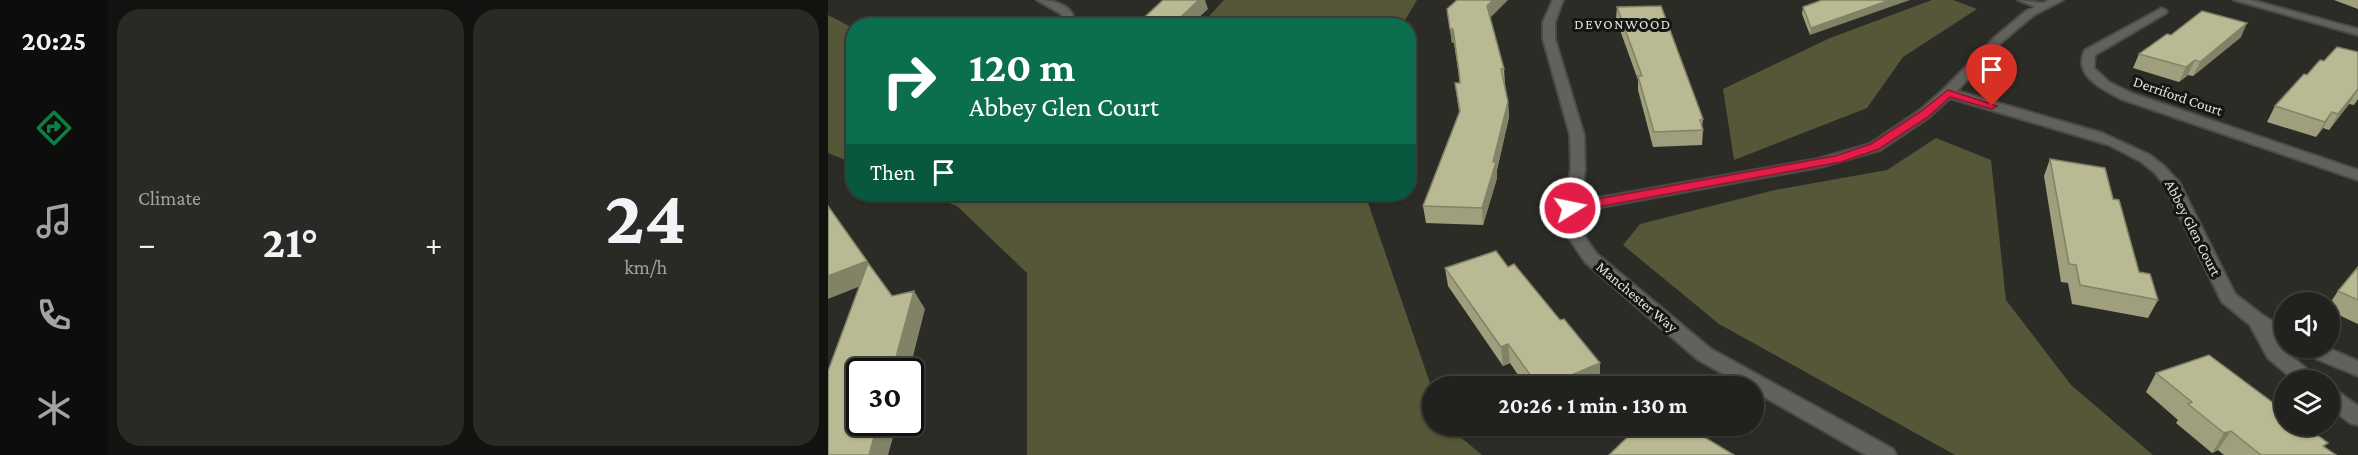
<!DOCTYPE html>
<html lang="en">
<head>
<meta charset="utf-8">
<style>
  :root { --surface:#21211d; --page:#292926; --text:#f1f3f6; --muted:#a2a3a4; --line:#3e3e3b; --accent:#0b8043 }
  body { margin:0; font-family:"Crimson Pro",serif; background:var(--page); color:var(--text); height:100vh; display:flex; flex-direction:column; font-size:22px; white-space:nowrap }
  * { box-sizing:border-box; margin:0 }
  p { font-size:20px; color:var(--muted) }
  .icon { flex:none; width:33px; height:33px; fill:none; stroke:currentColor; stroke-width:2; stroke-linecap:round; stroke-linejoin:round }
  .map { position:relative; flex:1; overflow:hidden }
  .details { display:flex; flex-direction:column; gap:9px; padding:9px; background:#121210; width:720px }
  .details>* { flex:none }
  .guide { position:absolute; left:18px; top:18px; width:570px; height:183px; border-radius:24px; box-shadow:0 2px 4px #0004,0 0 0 2px var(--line); background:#0b6e4f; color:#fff; overflow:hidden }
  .buttons { position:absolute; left:1446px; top:292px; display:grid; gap:12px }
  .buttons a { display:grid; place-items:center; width:66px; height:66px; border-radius:50%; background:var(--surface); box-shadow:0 2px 4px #0004,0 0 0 2px var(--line); font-size:30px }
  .speed { position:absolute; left:18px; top:358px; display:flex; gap:12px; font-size:30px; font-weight:700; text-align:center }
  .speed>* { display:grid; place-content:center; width:78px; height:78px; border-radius:50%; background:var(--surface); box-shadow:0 2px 4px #0004,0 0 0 2px var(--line); line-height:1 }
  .speed .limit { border:3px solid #111; border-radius:9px; background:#fff; color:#111 }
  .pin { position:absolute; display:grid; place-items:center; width:51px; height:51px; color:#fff; margin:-62px -26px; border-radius:50% 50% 50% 0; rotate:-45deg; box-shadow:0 0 6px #0007 }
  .pin .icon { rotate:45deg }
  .me { position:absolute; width:66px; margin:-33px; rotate:80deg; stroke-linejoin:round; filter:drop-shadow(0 0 4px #0008) }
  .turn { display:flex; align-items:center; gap:21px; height:126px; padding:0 24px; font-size:27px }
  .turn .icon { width:78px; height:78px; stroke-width:2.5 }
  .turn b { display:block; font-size:42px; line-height:51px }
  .then { display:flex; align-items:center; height:57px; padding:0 24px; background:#0003; gap:12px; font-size:22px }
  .big { font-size:45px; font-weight:700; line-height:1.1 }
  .details .widget { flex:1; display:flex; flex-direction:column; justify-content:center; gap:9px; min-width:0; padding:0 21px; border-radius:24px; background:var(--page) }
  .details .dial { align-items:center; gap:0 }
  .dial b { font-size:78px; line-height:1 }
  .heat { display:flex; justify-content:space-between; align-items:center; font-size:33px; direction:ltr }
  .details .tiles { flex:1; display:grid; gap:9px; grid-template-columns:repeat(2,1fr) }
  .trip { position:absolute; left:594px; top:376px; width:342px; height:60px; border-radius:30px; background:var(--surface); box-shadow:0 2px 4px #0004,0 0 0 2px var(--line); font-weight:700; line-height:60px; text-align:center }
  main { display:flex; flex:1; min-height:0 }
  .tab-bar { display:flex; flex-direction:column; width:108px; justify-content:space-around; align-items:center; background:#0d0d0c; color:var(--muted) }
  .tab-bar .icon { width:42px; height:42px }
  .tab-bar .active { color:var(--accent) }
  .tab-bar b { font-size:27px; color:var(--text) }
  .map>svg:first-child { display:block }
  .green { fill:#565639 }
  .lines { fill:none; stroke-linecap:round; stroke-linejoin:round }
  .minor-casing { stroke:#4a4a46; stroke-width:4 }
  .minor { fill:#62625c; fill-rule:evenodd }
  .wall { fill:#9f9f7e }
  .shaded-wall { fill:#828267 }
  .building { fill:#b9b993; stroke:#828267; stroke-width:1.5 }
  .route { fill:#e11d48; stroke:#92132f; stroke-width:1.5 }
  .labels { text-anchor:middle; stroke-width:6; stroke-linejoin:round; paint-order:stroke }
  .far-neighbourhood-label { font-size:14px; letter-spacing:1.5px; fill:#e2e2df; stroke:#151512 }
  .street-label { font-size:15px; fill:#e2e2df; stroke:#151512 }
</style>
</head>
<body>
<main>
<nav class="tab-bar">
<b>20:25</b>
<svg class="icon active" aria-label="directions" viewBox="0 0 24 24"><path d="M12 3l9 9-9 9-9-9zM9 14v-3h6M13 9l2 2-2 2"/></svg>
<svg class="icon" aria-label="music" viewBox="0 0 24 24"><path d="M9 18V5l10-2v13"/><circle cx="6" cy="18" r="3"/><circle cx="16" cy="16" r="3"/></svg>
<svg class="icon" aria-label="phone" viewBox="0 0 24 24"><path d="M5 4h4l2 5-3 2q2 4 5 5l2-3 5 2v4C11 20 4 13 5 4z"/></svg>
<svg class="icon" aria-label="climate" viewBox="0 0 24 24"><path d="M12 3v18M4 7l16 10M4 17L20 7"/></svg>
</nav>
<section class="details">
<div class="tiles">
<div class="widget"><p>Climate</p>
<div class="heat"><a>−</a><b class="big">21°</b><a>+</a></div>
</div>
<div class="widget dial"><b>24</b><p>km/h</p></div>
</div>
</section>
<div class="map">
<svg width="1530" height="455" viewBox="0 0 1530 455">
  <rect width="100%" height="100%" fill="#2c2c27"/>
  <path class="green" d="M396 0H589L574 25H373Z
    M1104 0H1125L1149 9 1075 57 1039 108 906 160 895 89 1002 38Z
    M0 15 25 28V163L0 153Z
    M1108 138 1163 160 1178 300 1243 385 1325 455H1127L891 324 795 245 812 224 947 190 1059 170Z
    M99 194H537L604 389V426H619L654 455H199V273L129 206Z"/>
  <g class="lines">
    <g class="minor-casing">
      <path id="minor" d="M209 0C226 0 246 4 248 26H236L233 14Z
        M725 0H735L727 22V39L756 135 757 169 753 201 990 159 1042 144 1091 111 1115 90 1167 37 1198 11 1207 7 1190 0 1215 3 1221 0H1235L1206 15 1175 41 1129 91 1274 133 1322 155 1336 166 1351 182 1407 294 1436 316 1456 328V343L1450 341 1454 348 1487 376 1490 381H1467L1440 358 1422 325 1394 302 1336 184 1326 172 1312 161 1281 145 1122 98 1101 117 1052 150 992 167 751 211C749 228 759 241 769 254L883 349 1065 449 1068 455H1038L926 391V387H918L869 359 757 262 739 235 734 220V208L743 169 742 135 715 39V22Z
        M1406 0H1423L1530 29V35Z
        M1334 8 1339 11 1338 13 1267 55 1266 68 1281 82 1303 93 1530 170V180L1293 99C1275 90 1244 75 1257 50Z
        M1471 348H1500L1530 361V376L1474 353Z
        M1502 389 1509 391 1530 406V425L1522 423 1502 408Z"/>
    </g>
    <use href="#minor" class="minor"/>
  </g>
  <path class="wall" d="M994 0 982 35 974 14 975 7Z
    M1506 0H1530V9Z
    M789 7 875 119 874 127 875 130 874 145 825 147 810 90V80L788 19Z
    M619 9 662 18 676 69 677 84 680 102 681 117 669 170V178L655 225 598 223 595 206 631 112 627 83H632L626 43H624Z
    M1343 35 1413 37 1365 76 1360 75 1351 82 1305 68 1311 54Z
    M1530 52V99L1526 105 1521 104 1501 130 1495 128 1488 137 1439 122 1447 106 1479 75 1496 61Z
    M1222 159 1285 199 1311 272 1330 300 1320 318 1244 304 1240 283 1233 282 1216 176Z
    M680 267 772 363V382L760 387H698L682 363 675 366 620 286 617 268Z
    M1530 267V324L1502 311V303L1510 291Z
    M1328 373 1497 447 1508 455H1396L1390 450 1384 453 1348 423 1350 420 1318 392Z"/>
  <path class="shaded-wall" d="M371 0H377L380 9 362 26H343Z
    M665 0H680L660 20 659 6Z
    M1062 0H1082L982 35 983 28Z
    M1419 23 1413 37 1365 76 1372 62Z
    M622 29H625L626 43H624Z
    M1367 60 1360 75 1351 82 1358 67Z
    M1530 89 1521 104 1501 130 1510 114Z
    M680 102 681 117 669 170V178L655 225 654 208Z
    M1504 112 1495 128 1488 137 1497 122Z
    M39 261 50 279 0 299V276Z
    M86 291 97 309 81 372H64Z
    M680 344 682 363 675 366 673 347Z
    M772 363V382L760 387H715Z
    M50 423H69L60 455H41Z
    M1403 431 1390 450 1384 453 1396 433Z"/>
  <path class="building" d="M335 0H371L343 26H307Z
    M629 0H665L659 6 676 69H673L680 102 665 162H668L654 208 595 206 632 111 627 83H632L631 72 625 29H622L619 9Z
    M994 0H1062L983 28 975 7Z
    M833 6 875 119 872 120 875 130 826 132 810 76H814L789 7Z
    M1374 11 1419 23 1372 62 1367 60 1358 67 1311 54 1339 34 1343 35Z
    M1509 47 1530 52V89L1510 114 1504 112 1497 122 1447 106 1476 74 1479 75 1492 60 1496 61Z
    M1222 159 1277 168 1285 199 1291 200 1311 272 1322 274 1330 300 1252 285 1248 265 1241 264Z
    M0 206 39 261 0 276Z
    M668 251 680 267 686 264 732 320 736 319 772 363 715 387H711L680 344 673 347 617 268Z
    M40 263 64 296 86 291 64 372H32V423H50L41 455H0V371Z
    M1530 267V300L1510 291Z
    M1381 355 1456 411V426H1477L1500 443 1495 446 1508 455H1433L1403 431 1396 433 1360 404 1364 402 1328 373Z
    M811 426H858L906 455H781Z"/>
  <path class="route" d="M1120 90 1169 106 1164 109 1122 97 1100 117 1051 149 1013 162 742 212 735 208 742 204 1007 156 1043 144 1092 112Z"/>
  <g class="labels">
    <g class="far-neighbourhood-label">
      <text x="795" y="29">DEVONWOOD</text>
    </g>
    <g class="street-label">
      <text transform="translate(1350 96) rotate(19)" y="5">Derriford Court</text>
      <text transform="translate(1365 228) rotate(63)" y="5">Abbey Glen Court</text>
      <text transform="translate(809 297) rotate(40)" y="5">Manchester Way</text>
    </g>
  </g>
</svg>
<div class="buttons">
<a><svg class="icon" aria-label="sound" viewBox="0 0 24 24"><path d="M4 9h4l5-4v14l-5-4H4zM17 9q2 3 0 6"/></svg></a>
<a><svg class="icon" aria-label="layers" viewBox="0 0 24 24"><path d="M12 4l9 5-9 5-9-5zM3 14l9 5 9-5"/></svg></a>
</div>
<div class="speed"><div class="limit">30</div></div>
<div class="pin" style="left:1164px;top:106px;background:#d93025"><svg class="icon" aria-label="arrive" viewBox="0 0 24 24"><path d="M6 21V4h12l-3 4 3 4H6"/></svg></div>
<svg class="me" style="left:742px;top:208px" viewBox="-20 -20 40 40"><circle r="17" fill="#e11d48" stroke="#fff" stroke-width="3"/><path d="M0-11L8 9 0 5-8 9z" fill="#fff"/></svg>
<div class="trip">20:26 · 1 min · 130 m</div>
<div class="guide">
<div class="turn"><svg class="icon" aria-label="right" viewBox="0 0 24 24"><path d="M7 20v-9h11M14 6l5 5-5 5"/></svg><div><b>120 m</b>Abbey Glen Court</div></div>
<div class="then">Then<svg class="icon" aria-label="arrive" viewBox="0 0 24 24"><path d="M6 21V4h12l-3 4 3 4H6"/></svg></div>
</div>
</div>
</main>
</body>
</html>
